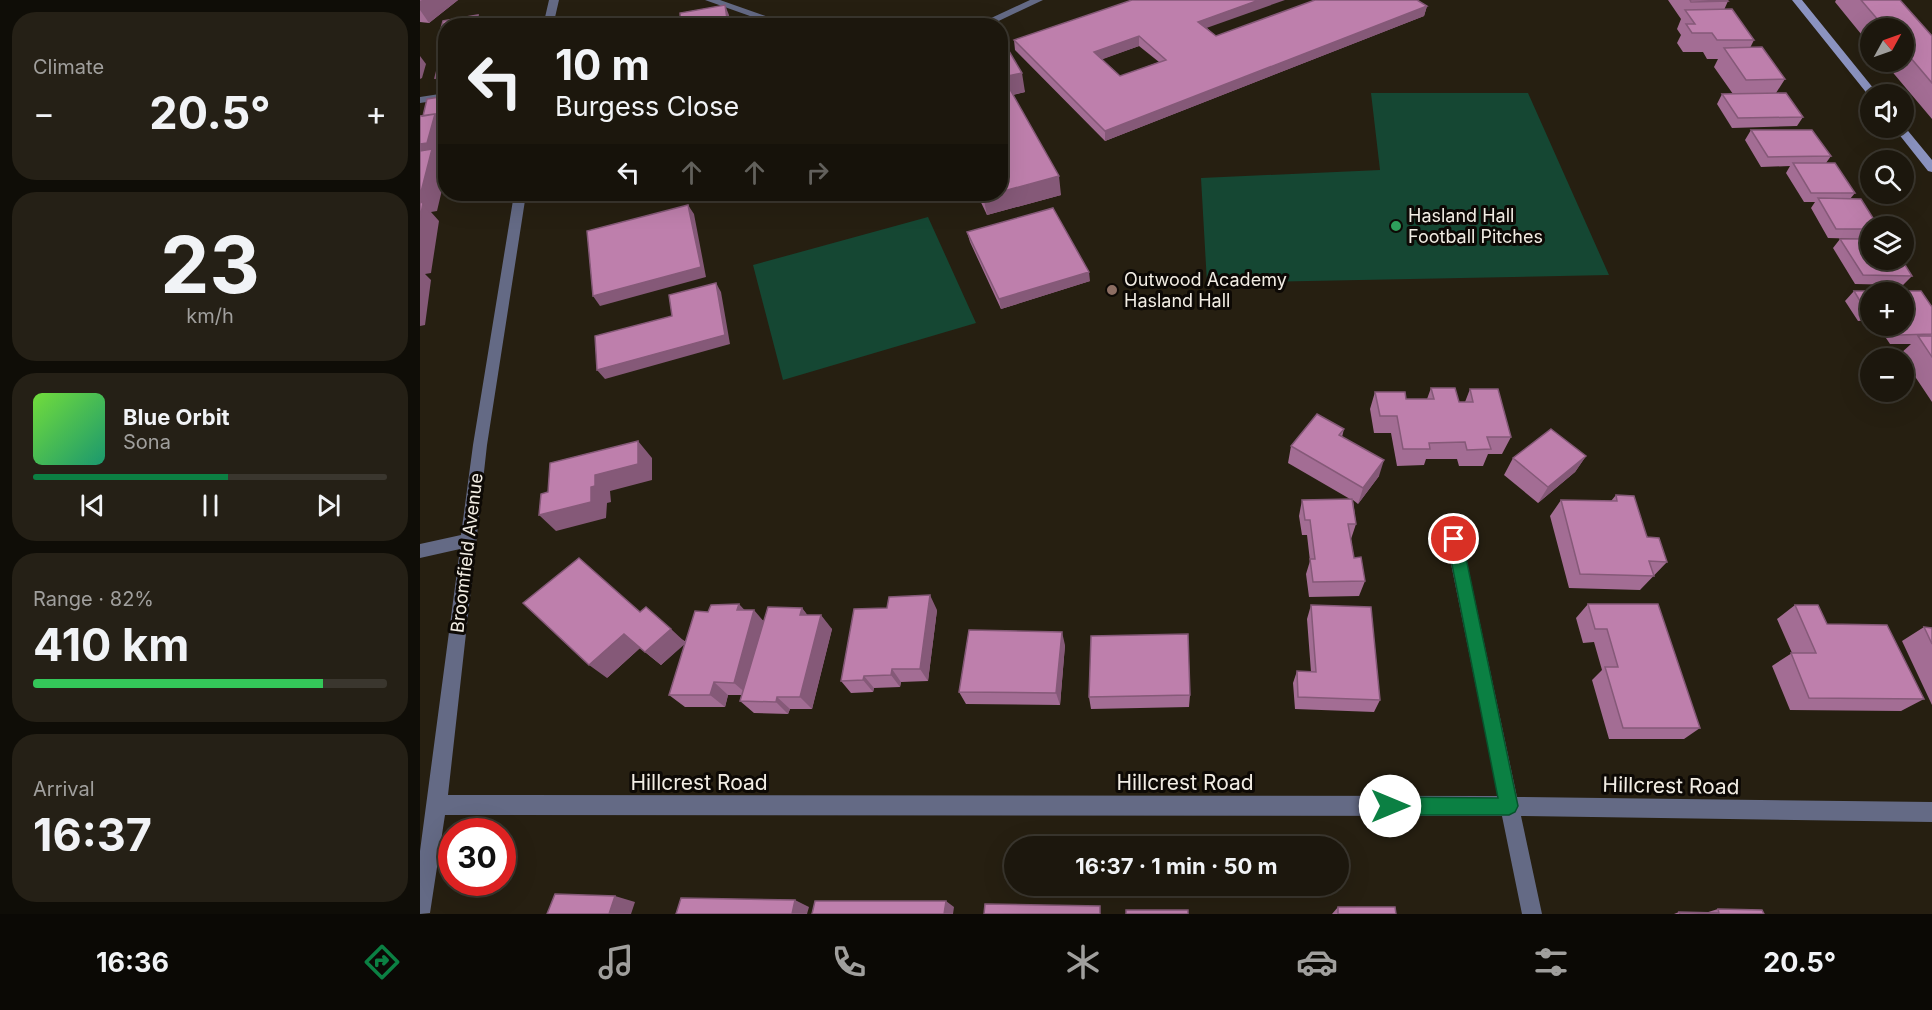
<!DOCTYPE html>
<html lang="en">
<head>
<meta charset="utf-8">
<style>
  :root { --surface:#1c170d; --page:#252016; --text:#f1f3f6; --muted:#a09f9d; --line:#3a362e; --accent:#0b8043 }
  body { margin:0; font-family:Inter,sans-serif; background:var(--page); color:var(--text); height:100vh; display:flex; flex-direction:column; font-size:22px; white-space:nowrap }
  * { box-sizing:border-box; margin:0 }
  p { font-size:20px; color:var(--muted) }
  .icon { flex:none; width:33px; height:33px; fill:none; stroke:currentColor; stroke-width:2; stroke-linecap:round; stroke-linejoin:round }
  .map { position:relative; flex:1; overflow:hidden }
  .details { display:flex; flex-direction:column; gap:12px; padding:12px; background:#0f0d07; width:420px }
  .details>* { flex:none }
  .hud { position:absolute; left:18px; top:18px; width:570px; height:183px; border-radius:24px; box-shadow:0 6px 24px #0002,0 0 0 2px var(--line); background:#1c170d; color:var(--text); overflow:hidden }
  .needle { width:39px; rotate:50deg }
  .fabs { position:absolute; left:1440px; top:18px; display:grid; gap:12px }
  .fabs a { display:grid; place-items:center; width:54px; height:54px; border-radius:50%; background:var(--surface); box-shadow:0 6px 24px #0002,0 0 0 2px var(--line); font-size:30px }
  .speed { position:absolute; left:18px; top:818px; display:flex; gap:12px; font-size:30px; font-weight:700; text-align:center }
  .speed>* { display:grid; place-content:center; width:78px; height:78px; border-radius:50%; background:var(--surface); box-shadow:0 6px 24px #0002,0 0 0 2px var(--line); line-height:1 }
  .speed .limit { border:9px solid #d22; background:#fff; color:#111 }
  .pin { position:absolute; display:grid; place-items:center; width:51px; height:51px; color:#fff; margin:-26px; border:3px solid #fff; border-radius:50%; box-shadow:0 2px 6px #0007 }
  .me { position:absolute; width:66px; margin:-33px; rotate:90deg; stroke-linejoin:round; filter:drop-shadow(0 0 4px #0008) }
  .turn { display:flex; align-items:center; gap:21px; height:126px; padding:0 18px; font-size:27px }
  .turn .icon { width:78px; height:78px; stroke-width:2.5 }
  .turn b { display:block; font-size:42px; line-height:51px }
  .lanes { display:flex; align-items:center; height:57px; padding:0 18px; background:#0003; justify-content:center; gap:30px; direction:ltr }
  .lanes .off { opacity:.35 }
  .big { font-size:45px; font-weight:700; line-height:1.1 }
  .details .widget { flex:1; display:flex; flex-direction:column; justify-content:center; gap:9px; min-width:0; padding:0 21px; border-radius:24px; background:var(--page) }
  .details .dial { align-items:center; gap:0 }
  .dial b { font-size:78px; line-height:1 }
  .song { display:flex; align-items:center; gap:18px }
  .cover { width:72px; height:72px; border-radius:9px; background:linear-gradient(135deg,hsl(100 70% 55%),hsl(160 70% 35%)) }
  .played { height:6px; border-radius:3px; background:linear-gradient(90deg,var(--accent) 55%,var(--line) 55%) }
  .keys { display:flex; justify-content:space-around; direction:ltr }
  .heat { display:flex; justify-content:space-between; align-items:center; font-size:33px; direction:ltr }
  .charge { height:9px; border-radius:4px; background:linear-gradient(90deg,#34c759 82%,var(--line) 0) }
  .trip { position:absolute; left:584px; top:836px; width:345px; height:60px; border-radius:30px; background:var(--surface); box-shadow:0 6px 24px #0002,0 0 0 2px var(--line); font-weight:700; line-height:60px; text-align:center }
  .dock { display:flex; height:96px; justify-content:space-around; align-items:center; background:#0b0905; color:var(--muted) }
  .dock .icon { width:42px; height:42px }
  .dock .on { color:var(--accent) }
  .dock b { font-size:27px; color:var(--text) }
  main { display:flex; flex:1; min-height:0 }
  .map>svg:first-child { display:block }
  .green { fill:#154733 }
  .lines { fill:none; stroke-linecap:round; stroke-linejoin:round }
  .lane { fill:#646a85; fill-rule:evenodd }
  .street { fill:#646a85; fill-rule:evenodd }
  .secondary { fill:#8b93c0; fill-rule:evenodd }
  .wall { fill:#a36d94; fill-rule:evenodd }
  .shaded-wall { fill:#855978 }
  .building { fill:#be7fac; stroke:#855978; stroke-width:1.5; fill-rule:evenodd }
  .route { fill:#0b8043; stroke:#07532c; stroke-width:1.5 }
  .leisure-dot { fill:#2e9e5b; stroke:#0d0905; stroke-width:2 }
  .education-dot { fill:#8d6e63; stroke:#0d0905; stroke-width:2 }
  .labels { text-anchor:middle; stroke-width:6; stroke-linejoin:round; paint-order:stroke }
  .poi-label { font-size:18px; fill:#f2ede4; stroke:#0d0905; text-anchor:start }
  .street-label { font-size:18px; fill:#f2ede4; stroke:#0d0905 }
  .near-street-label { font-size:21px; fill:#f2ede4; stroke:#0d0905 }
</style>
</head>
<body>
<main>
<section class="details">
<div class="widget"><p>Climate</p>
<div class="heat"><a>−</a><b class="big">20.5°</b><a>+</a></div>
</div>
<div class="widget dial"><b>23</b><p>km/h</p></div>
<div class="widget">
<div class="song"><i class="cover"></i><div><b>Blue Orbit</b><p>Sona</p></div></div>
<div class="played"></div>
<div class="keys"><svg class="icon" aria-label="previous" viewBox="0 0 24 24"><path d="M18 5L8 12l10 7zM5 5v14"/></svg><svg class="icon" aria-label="pause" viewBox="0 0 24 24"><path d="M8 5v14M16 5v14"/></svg><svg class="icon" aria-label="next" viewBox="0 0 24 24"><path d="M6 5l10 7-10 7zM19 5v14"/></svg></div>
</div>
<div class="widget"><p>Range · 82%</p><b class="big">410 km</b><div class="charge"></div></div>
<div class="widget"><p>Arrival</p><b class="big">16:37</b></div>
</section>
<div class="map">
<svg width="1512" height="914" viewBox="0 0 1512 914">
  <rect width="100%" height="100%" fill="#261f11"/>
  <path class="green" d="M951 93H1108L1189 275 787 283 781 178 960 170Z
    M508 217 556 323 363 380 333 265Z"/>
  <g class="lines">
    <path class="lane" d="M285 0H300L374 26H358Z
      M610 0H623L568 26H554Z"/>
    <path class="street" d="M129 0H139L133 26H123Z
      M26 93V99L0 103V97Z
      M94 194H106L67 445 28 795 1078 796 1026 539 1028 534 1034 532 1040 534 1042 539 1097 797 1512 802V822L1101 816 1122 914H1102L1082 816 25 815 10 913 0 914V851L40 549 0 558V544L41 535 53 445Z"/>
    <path class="secondary" d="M1372 0H1382L1458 94 1449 96Z
      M1484 126 1512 160V172L1508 171 1474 128Z"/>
  </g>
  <path class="wall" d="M0 0H38L9 23 0 22Z
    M997 0 1007 6 1004 16 685 141 595 50 594 40 787 28 796 36ZM719 46 739 62 700 76 682 59Z
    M1248 0H1307L1308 1 1304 10 1334 40 1330 48 1365 79 1356 93 1383 117 1377 126 1312 128 1297 104 1302 94H1313L1294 67 1298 59H1287L1283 52H1263L1257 43 1261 35 1257 29 1261 19Z
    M1416 0H1480L1512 36V119L1464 62H1484V28H1450V45L1415 2Z
    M580 36 605 92 593 95 641 195 567 215 557 194H580Z
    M1331 130 1411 156 1406 163 1435 193 1430 199 1450 226V260L1492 276 1483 285 1435 284 1413 248 1420 239H1447L1408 238 1391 208 1395 202H1384L1366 173 1370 166 1341 167 1325 140Z
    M547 232 670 281 581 309 550 242Z
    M1434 291H1501L1512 307V402L1480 354 1491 344H1470L1458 326H1484V292H1450V320L1438 321 1425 301Z
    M1011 388 1039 402H1045L1050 389 1091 437 1082 454H1068L1063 466H1039L1037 459H1006L1004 465 977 466 971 433H954L950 409 955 392 986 399H1007Z
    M924 429 922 437 959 476 938 504 933 500 936 524 931 539 934 558 945 581 939 596 889 597 886 574 890 561 887 535H882L879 516 882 500 930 499 868 463 871 446Z
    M1166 456 1155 472 1118 503 1084 475 1093 458Z
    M1196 495 1247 562 1220 590 1149 588 1130 516 1141 500 1191 501Z
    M1168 604 1280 728 1264 739H1189L1172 680 1182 670 1174 642 1163 643 1156 618Z
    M891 605 960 700 954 712 875 709 873 683 877 671 891 672 887 619Z
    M1375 605 1407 624 1504 699 1481 711 1370 710 1352 666 1372 653 1357 619Z
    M382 608 387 615 412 629 392 709H370L368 714 334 713 320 701 322 695H308L305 707H265L249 695 265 643 241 665 220 648 187 678 220 612 266 642 324 610 344 621Z
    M517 610 508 681 481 682 480 687 454 688 453 692 431 693 421 681Z
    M1504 627 1512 628V705L1482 641Z
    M645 645 640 705 546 704 539 692Z
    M770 695 769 707 671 709 669 697Z
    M918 907 976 914H912Z
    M1298 909 1344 914H1254L1259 912 1285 913Z"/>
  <path class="shaded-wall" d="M2 0H38L9 23 0 10V1Z
    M839 0H865L778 31V22Z
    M305 5 309 15 310 26H266Z
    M1007 6 1004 16 685 141V131Z
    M58 15 65 26H56Z
    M719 36V46L675 62 674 52Z
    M26 42V56L17 44Z
    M0 56 6 64 2 78 0 79Z
    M602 73 605 92 587 96 583 77Z
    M26 76V87L22 88 15 78Z
    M15 114 26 120V148L22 161 26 165V173L17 211 11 212 19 221 11 273 5 274 11 280 5 325 0 326V144Z
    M639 176 641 195 567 215 563 196 574 194H580V192Z
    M268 205 274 214 286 277 180 306 173 296Z
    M669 272 670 281 581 309 579 299Z
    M296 283 301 292 310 344 185 379 177 370 305 335Z
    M218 441 232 458V480L190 491 191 502 187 503 186 518 136 531 119 515 171 487 175 475Z
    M1166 456 1155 472 1118 503 1128 487Z
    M964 460 959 476 938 504 943 488Z
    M510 595 517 610 508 681 500 669Z
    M319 604 332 618 317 610Z
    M382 608 393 622 380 615Z
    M334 610 346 624 328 695 314 683Z
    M401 615 412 629 392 709 380 697Z
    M251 629 266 643 241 665 225 652Z
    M642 632 645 645 640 705 636 693Z
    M204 634 220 648 187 678 169 665Z
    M472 669 481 682 480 687 471 675Z
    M444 676 454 688 453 692 443 680Z
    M294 682 308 695 305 707 290 695Z
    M357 697 370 709 368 714 356 702Z
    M195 896 215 902 211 914H189Z
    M375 900 389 907 387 914H372Z
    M526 901 534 907 533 914H524Z"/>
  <path class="building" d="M712 0H839L778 22 796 36 895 0H997L1007 6 685 131 594 40ZM719 36 746 60 700 76 674 52Z
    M1270 0H1307L1308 1 1271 2Z
    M1441 0H1480L1512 36V83L1484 50V28H1465Z
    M305 5 307 19 266 26H261L260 13Z
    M1312 9 1334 40H1297L1292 33H1272L1266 24H1275L1265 10Z
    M58 15 56 26H26V42L17 44 23 21Z
    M580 36 602 73 583 77 639 176 580 192Z
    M1342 47 1365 79 1326 80 1304 48Z
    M24 55H26V76L15 78 19 62H23Z
    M1366 93 1383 117 1318 118 1302 94Z
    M26 96V120L20 121 15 114 3 116 7 99Z
    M15 114 7 143 0 144V116Z
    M1331 130H1392L1411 156 1348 157Z
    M12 149 1 192H0V151Z
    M1373 163H1415L1435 193H1391Z
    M562 194H574L563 196Z
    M1398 198 1441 199 1458 226H1450V229H1416Z
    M3 202 0 220V203Z
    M268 205 281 267 173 296 167 231Z
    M633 208 669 272 579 299 547 232Z
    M1420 239H1450V260H1482L1492 276 1443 275Z
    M296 283 305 335 177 370 175 336 252 316 249 295Z
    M1434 291H1501L1512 307V334L1479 335 1473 326H1484V292H1450V311H1446Z
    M1498 336H1512V357Z
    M1011 388H1035L1039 402H1053L1050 389H1078L1091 437H1067L1071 449 1047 450 1045 442 1009 443 1010 449H983L977 416H960L955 392H985L986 399H1014Z
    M897 414 924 429 919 435 964 460 943 488 871 446Z
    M1131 429 1166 456 1128 487 1093 458Z
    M218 441V464L175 475V486L171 487V502L119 515 121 494 128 492 130 463Z
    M1196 495 1214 496 1227 537 1239 538 1247 562 1229 561 1234 576 1160 574 1141 500 1197 501Z
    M932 499 936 524H928L934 558 941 557 945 581 893 582 890 559H895L890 520H885L882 500Z
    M159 558 220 612 226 607 251 629 225 652 204 634 169 665 103 603Z
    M510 595 500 669H472L471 675 444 676 443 680 421 681 434 609 467 608 469 597Z
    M319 604 317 610H334L314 683 294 682 290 695H249L275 611 288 612 291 605Z
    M1168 604H1238L1280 728H1203L1185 667H1198L1187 629H1175Z
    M891 605 951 607 960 700 878 697 877 671 896 672Z
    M1375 605H1398L1407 624 1467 625 1504 699 1389 698 1371 653H1396Z
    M348 607 382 608 380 615H401L380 697H357L356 702 320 701Z
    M1504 627 1512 628V644Z
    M549 630 642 632 636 693 539 692Z
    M768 634 770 695 669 697 671 636Z
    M135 894 195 896 189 914H127Z
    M261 898 375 900 372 914H256Z
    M395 901H526L524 914H392Z
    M565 904 680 906V914H564Z
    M918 907H975L976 914H918Z
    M1298 909 1342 910 1344 914H1260L1259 912 1299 913Z
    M706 910H768V914H706Z"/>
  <path class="route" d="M1034 533 1039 535 1042 539 1098 806 1095 812 1089 815H970L964 812 961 806 964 800 970 797 1078 798 1027 539 1029 535Z"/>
  <circle class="leisure-dot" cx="976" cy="226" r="6"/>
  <circle class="education-dot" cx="692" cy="290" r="6"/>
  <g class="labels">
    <g class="poi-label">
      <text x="988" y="222">Hasland Hall<tspan x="988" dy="21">Football Pitches</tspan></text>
      <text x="704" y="286">Outwood Academy<tspan x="704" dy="21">Hasland Hall</tspan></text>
    </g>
    <g class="street-label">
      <text transform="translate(47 553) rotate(-83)" y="6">Broomfield Avenue</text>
    </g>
    <g class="near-street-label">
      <text x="279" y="790">Hillcrest Road</text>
      <text x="765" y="790">Hillcrest Road</text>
      <text transform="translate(1251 786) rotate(1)" y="7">Hillcrest Road</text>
    </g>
  </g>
</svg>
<div class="fabs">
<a><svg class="needle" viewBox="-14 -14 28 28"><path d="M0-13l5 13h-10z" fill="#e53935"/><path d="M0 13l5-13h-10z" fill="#a09f9d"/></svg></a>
<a><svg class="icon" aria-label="sound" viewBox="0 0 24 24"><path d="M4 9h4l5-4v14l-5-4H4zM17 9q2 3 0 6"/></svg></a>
<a><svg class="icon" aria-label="search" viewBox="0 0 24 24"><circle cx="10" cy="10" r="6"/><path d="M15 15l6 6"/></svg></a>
<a><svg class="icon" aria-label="layers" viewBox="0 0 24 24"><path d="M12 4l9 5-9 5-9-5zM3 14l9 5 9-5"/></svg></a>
<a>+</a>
<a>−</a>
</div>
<div class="speed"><div class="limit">30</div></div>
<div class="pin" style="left:1034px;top:539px;background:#d93025"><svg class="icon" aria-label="arrive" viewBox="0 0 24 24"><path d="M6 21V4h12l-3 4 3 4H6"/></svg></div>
<svg class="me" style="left:970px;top:806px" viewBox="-20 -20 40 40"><circle r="19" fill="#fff"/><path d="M0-13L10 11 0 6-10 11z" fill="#0b8043"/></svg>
<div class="trip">16:37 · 1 min · 50 m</div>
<div class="hud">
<div class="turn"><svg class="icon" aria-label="left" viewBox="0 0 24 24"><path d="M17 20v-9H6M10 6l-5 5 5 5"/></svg><div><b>10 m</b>Burgess Close</div></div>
<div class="lanes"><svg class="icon" aria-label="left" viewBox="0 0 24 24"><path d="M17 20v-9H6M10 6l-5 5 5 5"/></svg><svg class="icon off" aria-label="ahead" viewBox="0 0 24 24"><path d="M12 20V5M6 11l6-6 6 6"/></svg><svg class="icon off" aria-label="ahead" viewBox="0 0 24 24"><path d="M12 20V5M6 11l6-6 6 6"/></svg><svg class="icon off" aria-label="right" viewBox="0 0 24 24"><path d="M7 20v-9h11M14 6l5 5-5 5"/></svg></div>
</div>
</div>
</main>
<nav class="dock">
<b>16:36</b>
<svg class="icon on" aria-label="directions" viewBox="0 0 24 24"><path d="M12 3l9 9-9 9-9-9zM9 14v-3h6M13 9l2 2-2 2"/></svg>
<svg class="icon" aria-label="music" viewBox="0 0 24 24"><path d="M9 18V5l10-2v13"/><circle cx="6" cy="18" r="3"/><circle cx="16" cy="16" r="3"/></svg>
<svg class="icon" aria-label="phone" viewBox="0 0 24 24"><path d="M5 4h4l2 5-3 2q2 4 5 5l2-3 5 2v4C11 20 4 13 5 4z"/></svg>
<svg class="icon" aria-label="climate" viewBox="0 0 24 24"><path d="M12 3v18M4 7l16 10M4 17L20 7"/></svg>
<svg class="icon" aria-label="car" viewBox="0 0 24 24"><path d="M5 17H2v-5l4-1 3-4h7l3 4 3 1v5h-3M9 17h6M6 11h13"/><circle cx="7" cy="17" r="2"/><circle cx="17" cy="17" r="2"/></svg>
<svg class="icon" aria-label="filters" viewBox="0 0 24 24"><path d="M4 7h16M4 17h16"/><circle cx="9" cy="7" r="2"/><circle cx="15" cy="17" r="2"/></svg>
<b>20.5°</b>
</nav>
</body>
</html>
